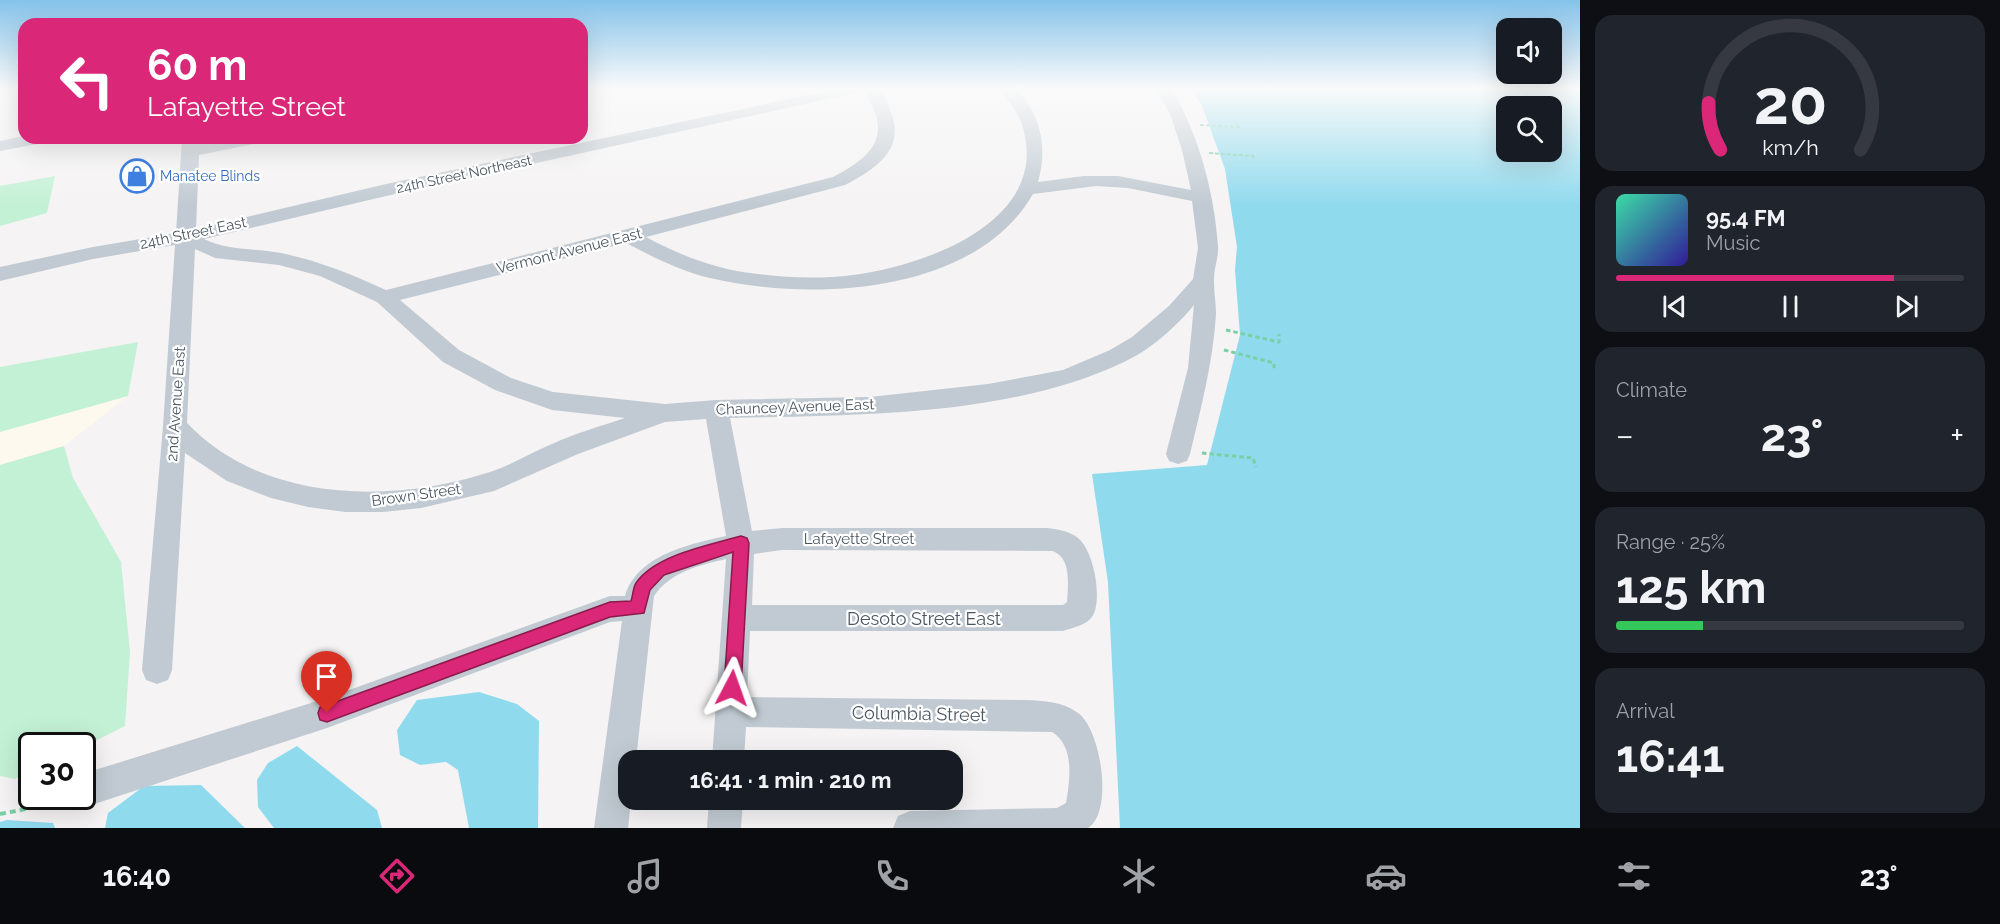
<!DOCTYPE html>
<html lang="en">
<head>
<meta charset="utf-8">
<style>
  :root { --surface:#171b24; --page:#20242c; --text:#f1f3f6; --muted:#9ea1a6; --line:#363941; --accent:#db2777 }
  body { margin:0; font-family:Raleway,sans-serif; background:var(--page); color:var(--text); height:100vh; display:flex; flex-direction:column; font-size:22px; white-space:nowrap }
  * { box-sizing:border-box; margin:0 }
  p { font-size:20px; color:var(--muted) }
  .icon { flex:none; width:33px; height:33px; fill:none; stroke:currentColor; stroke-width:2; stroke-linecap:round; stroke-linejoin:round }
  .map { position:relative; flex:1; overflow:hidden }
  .sheet { display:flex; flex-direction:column; gap:15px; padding:15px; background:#0d0f14; width:420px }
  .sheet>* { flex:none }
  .guide { position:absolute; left:18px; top:18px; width:570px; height:126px; border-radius:18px; box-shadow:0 6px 24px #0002; background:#db2777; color:#fff; overflow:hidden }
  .tools { position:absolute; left:1496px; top:18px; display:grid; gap:12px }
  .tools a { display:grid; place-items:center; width:66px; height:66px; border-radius:12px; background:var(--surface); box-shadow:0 6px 24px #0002; font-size:30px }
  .speed { position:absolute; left:18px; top:732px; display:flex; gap:12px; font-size:30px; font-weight:700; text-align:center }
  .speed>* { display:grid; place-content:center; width:78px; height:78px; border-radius:50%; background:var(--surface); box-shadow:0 6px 24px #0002; line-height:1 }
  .speed .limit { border:3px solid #111; border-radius:9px; background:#fff; color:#111 }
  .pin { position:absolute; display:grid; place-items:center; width:51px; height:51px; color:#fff; margin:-62px -26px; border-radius:50% 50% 50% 0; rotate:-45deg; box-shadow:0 0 6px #0007 }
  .pin .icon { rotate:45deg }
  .me { position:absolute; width:66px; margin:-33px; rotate:4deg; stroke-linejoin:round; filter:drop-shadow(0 0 4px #0008) }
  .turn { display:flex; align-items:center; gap:21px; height:126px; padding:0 30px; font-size:27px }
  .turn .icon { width:78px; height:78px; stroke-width:2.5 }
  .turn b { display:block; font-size:42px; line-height:51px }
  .big { font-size:45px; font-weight:700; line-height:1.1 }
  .sheet .tile { flex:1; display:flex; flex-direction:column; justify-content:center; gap:9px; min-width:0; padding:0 21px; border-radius:18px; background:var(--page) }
  .sheet .dial { align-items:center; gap:0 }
  .dial svg { height:156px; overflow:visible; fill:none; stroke:var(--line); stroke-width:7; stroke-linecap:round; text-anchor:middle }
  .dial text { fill:var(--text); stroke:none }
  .song { display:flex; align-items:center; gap:18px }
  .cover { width:72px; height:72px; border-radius:9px; background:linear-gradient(135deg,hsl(160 70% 55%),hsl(250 70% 35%)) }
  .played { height:6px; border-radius:3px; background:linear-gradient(90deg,var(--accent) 80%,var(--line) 80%) }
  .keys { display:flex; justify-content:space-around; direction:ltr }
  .heat { display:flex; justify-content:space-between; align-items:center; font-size:33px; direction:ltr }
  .charge { height:9px; border-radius:4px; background:linear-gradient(90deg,#34c759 25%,var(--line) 0) }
  .trip { position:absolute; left:618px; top:750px; width:345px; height:60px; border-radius:18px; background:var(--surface); box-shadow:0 6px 24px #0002; font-weight:700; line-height:60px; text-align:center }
  .tabs { display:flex; height:96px; justify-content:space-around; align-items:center; background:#090b0e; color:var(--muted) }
  .tabs .icon { width:42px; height:42px }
  .tabs .current { color:var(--accent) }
  .tabs b { font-size:27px; color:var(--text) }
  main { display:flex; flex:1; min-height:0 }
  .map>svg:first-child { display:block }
  .commercial { fill:#fdf9ef }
  .green { fill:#c3f1d5 }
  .water { fill:#90daee; fill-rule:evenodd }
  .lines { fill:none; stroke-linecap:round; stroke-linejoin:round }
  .path-far2 { stroke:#7ad0a6; stroke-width:2; stroke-dasharray:4 2; stroke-linecap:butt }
  .path-far1 { stroke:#7ad0a6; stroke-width:3; stroke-dasharray:4.5 3; stroke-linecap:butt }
  .path { stroke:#7ad0a6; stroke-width:4; stroke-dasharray:6 4; stroke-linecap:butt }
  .minor { fill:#c1cad2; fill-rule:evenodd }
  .route { fill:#db2777; stroke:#8e194d; stroke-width:1.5 }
  .labels { text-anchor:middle; stroke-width:4.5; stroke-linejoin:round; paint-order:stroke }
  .far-street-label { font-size:14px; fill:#4a5661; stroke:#fff }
  .far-shop-label { font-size:14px; fill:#366cbe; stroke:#fff; text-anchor:start }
  .street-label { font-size:15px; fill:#4a5661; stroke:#fff }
  .near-street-label { font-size:18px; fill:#4a5661; stroke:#fff }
</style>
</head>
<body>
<main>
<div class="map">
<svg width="1580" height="828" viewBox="0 0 1580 828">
  <rect width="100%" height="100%" fill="#f5f3f3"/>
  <path class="commercial" d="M128 396 64 446 0 465V432Z"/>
  <path class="green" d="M55 176 47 213 0 226V186Z
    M138 342 128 396 0 432V367Z
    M64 446 73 478 121 562 130 652 125 726 83 747 32 746 31 771 15 779 0 776V465Z"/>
  <path class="water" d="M1191 89H1580V828H1120L1108 582 1092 474 1207 465 1240 335 1235 270 1237 247 1225 169 1202 106ZM1551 106V152H1506V106Z
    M479 692 517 704 539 721 538 828H469L458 770 446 762 420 765 400 755 397 730 417 700Z
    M297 746 377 810 382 828H274L258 807 257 780 268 763Z
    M201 785 245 828H105L108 813 144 786Z
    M7 820 53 823 55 828H0V822Z"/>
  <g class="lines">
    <path class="path-far2" d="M1200 125 1239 127 1237 123
      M1209 153 1253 156 1255 159"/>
    <path class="path-far1" d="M1226 330 1279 342V334
      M1224 350 1274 363V370
      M1202 453 1253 458 1256 467"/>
    <path class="path" d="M0 814 36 807 61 798"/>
    <path class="minor" d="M837 89H879C911 137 892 161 845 185L646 237C681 256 718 270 758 274 789 278 822 279 853 275 924 266 1050 222 1023 128 1019 112 1008 102 1001 89H1017C1041 117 1048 146 1038 182L1084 176H1118L1191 190 1182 150 1170 114 1156 89H1172C1199 136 1214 191 1218 246 1219 258 1213 270 1214 282 1214 293 1216 304 1216 314 1213 362 1201 408 1190 454L1187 461 1178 464 1169 461 1166 454 1188 368 1194 305C1176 327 1150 350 1124 362 1009 417 855 415 730 418L752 531 782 528H1047C1058 529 1074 532 1081 541 1094 555 1103 600 1092 617 1086 625 1072 628 1063 631H750L747 697 1025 700C1044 701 1062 701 1078 713 1101 729 1114 812 1088 828H893L898 816 910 811 1057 808 1066 803C1070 780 1075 746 1052 732L746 727 744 760H712L726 559C700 565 670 572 654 596L636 760H628V800H631L628 828H594L622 621 610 622 327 728 82 808 70 803 68 796H82V774L327 698 610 596H625C637 555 690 544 726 536L706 419 665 422 578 454 494 491 421 508 383 512H345L308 507 271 498 227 481 185 453 172 670 168 680 157 684 146 680 142 670 163 426 175 245 93 259 0 281V267L93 247 176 233 182 138H200L199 144 232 138H268L265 142 259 143 199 155 196 229 386 184ZM864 91C893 135 874 156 833 177L386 290C351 274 319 261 281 253 255 248 229 251 204 239L386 196ZM1096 186 1128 188 1192 201 1198 248 1193 279 1169 306 1132 337 1110 350 1063 370 988 384 870 397 716 400 665 404 553 392 511 378 459 350 400 300 626 243C653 257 680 271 710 278 810 302 975 295 1033 194ZM195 249 215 258 279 265 320 276 377 302 443 362 495 390 552 410 625 418C601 426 576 433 552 444 532 452 512 465 490 472 392 504 263 503 187 423ZM782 550 1052 551C1072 557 1068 586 1067 602L1063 605H752L754 554Z
      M24 136 51 138 48 142 0 151V141Z
      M709 800H743L741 828H707Z"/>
  </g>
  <linearGradient id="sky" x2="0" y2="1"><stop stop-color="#85c3ea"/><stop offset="0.43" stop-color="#fafafa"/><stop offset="1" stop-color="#fafafa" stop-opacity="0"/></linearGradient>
  <rect width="1580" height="205" fill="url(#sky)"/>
  <path class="route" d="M741 536 747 538 749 543 741 688 739 694 732 697 726 694 724 688 733 552 664 575 650 590 644 613 610 617 327 722 320 720 318 713 320 707 327 705 610 602 631 601C633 595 633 588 636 583 655 555 710 545 741 536Z"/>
  <defs>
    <g id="shop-ring" transform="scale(1.725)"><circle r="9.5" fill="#fff" stroke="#3f7fe0" stroke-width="1.5"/><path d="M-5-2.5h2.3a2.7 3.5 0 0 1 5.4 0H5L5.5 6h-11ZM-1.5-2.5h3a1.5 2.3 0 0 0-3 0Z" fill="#3f7fe0"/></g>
  </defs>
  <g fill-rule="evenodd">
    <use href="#shop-ring" x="137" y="176"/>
  </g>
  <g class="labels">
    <g class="far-street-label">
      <text transform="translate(464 174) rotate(-12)" y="5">24th Street Northeast</text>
    </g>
    <g class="far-shop-label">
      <text x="160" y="181">Manatee Blinds</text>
    </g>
    <g class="street-label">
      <text transform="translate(193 233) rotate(-12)" y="5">24th Street East</text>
      <text transform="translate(569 251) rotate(-14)" y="5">Vermont Avenue East</text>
      <text transform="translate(176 404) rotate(-86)" y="5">2nd Avenue East</text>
      <text transform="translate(795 407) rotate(-2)" y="5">Chauncey Avenue East</text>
      <text transform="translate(416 495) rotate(-8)" y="5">Brown Street</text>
      <text x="859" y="544">Lafayette Street</text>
    </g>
    <g class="near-street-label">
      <text x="924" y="625">Desoto Street East</text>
      <text transform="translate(919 714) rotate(1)" y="6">Columbia Street</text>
    </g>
  </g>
</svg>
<div class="tools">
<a><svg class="icon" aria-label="sound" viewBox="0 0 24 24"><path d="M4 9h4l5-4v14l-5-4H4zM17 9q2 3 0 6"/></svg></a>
<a><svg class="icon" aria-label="search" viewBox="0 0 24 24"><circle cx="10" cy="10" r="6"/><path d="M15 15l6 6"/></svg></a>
</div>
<div class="speed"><div class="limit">30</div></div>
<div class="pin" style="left:327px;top:713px;background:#d93025"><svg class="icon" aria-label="arrive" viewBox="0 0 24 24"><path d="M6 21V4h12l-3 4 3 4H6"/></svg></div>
<svg class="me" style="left:732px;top:688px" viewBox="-20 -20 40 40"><path d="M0-17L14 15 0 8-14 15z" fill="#db2777" stroke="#fff" stroke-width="4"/></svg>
<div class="trip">16:41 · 1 min · 210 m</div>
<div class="guide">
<div class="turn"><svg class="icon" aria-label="left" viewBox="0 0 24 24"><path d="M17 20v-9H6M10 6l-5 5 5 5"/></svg><div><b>60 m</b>Lafayette Street</div></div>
</div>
</div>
<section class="sheet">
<div class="tile dial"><svg viewBox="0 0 100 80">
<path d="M14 69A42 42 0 1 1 86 69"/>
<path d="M14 69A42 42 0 0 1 8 45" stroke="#db2777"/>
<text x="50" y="56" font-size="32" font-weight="700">20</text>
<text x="50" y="72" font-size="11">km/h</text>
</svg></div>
<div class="tile">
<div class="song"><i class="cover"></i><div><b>95.4 FM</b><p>Music</p></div></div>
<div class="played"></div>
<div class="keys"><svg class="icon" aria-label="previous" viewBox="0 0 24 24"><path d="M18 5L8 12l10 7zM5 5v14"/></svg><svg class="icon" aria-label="pause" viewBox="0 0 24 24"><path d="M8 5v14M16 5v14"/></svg><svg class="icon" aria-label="next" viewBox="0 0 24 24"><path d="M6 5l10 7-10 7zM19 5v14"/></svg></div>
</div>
<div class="tile"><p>Climate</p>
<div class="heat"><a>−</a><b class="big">23°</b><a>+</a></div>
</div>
<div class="tile"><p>Range · 25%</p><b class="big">125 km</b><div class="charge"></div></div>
<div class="tile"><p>Arrival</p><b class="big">16:41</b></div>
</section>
</main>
<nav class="tabs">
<b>16:40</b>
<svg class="icon current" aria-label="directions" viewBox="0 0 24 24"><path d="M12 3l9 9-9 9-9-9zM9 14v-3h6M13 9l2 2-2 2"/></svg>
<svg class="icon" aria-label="music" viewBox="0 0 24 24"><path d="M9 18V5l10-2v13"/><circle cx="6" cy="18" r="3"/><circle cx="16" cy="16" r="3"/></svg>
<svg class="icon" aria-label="phone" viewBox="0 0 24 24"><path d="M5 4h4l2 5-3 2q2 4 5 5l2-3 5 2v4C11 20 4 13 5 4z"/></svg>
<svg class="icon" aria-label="climate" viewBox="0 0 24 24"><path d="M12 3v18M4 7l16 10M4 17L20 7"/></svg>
<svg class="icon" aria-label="car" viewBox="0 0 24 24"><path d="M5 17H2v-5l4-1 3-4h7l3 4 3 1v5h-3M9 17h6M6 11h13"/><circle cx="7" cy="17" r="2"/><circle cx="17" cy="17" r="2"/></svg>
<svg class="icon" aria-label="filters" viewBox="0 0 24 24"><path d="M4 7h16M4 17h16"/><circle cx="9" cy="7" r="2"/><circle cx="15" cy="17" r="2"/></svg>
<b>23°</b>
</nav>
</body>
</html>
